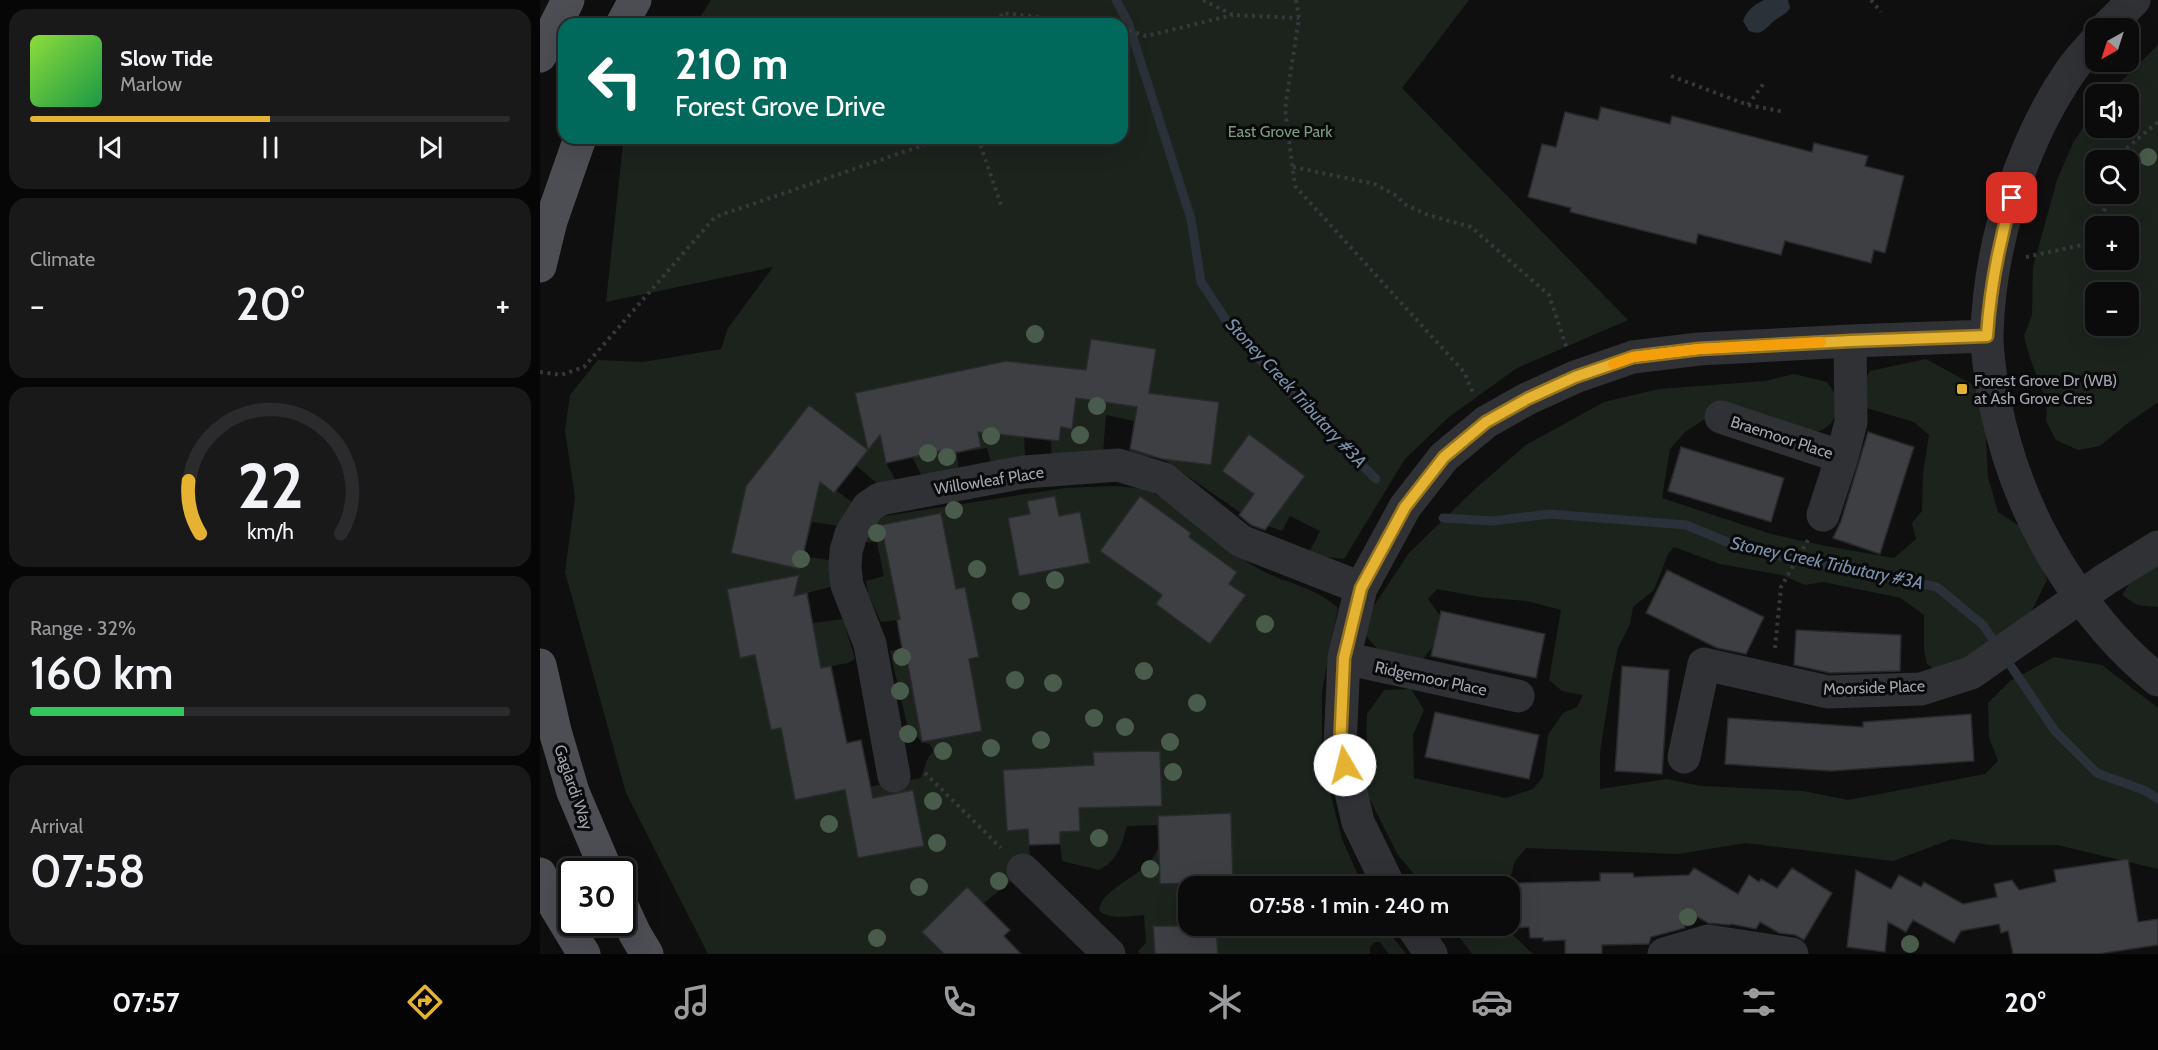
<!DOCTYPE html>
<html lang="en">
<head>
<meta charset="utf-8">
<style>
  :root { --surface:#0b0b0c; --page:#19191a; --text:#f1f3f6; --muted:#9a9b9d; --line:#2b2b2d; --accent:#e5b232 }
  body { margin:0; font-family:Cabin,sans-serif; background:var(--page); color:var(--text); height:100vh; display:flex; flex-direction:column; font-size:22px; white-space:nowrap }
  * { box-sizing:border-box; margin:0 }
  p { font-size:20px; color:var(--muted) }
  .icon { flex:none; width:33px; height:33px; fill:none; stroke:currentColor; stroke-width:2; stroke-linecap:round; stroke-linejoin:round }
  .map { position:relative; flex:1; overflow:hidden }
  .sheet { display:flex; flex-direction:column; gap:9px; padding:9px; background:#060607; width:540px }
  .sheet>* { flex:none }
  .banner { position:absolute; left:18px; top:18px; width:570px; height:126px; border-radius:18px; box-shadow:0 6px 24px #0002,0 0 0 2px var(--line); background:#00695c; color:#fff; overflow:hidden }
  .needle { width:39px; rotate:219deg }
  .controls { position:absolute; left:1545px; top:18px; display:grid; gap:12px }
  .controls a { display:grid; place-items:center; width:54px; height:54px; border-radius:12px; background:var(--surface); box-shadow:0 6px 24px #0002,0 0 0 2px var(--line); font-size:30px }
  .speed { position:absolute; left:18px; top:858px; display:flex; gap:12px; font-size:30px; font-weight:700; text-align:center }
  .speed>* { display:grid; place-content:center; width:78px; height:78px; border-radius:50%; background:var(--surface); box-shadow:0 6px 24px #0002,0 0 0 2px var(--line); line-height:1 }
  .speed .limit { border:3px solid #111; border-radius:9px; background:#fff; color:#111 }
  .pin { position:absolute; display:grid; place-items:center; width:51px; height:51px; color:#fff; margin:-26px; border-radius:12px; box-shadow:0 3px 9px #0006 }
  .me { position:absolute; width:66px; margin:-33px; rotate:352deg; stroke-linejoin:round; filter:drop-shadow(0 0 4px #0008) }
  .turn { display:flex; align-items:center; gap:21px; height:126px; padding:0 18px; font-size:27px }
  .turn .icon { width:78px; height:78px; stroke-width:2.5 }
  .turn b { display:block; font-size:42px; line-height:51px }
  .big { font-size:45px; font-weight:600; line-height:1.1 }
  .sheet .tile { flex:1; display:flex; flex-direction:column; justify-content:center; gap:9px; min-width:0; padding:0 21px; border-radius:18px; background:var(--page) }
  .sheet .dial { align-items:center; gap:0 }
  .dial svg { height:156px; overflow:visible; fill:none; stroke:var(--line); stroke-width:7; stroke-linecap:round; text-anchor:middle }
  .dial text { fill:var(--text); stroke:none }
  .song { display:flex; align-items:center; gap:18px }
  .cover { width:72px; height:72px; border-radius:9px; background:linear-gradient(135deg,hsl(90 70% 55%),hsl(140 70% 35%)) }
  .played { height:6px; border-radius:3px; background:linear-gradient(90deg,var(--accent) 50%,var(--line) 50%) }
  .keys { display:flex; justify-content:space-around; direction:ltr }
  .heat { display:flex; justify-content:space-between; align-items:center; font-size:33px; direction:ltr }
  .charge { height:9px; border-radius:4px; background:linear-gradient(90deg,#34c759 32%,var(--line) 0) }
  .trip { position:absolute; left:638px; top:876px; width:342px; height:60px; border-radius:18px; background:var(--surface); box-shadow:0 6px 24px #0002,0 0 0 2px var(--line); font-weight:600; line-height:60px; text-align:center }
  .tabs { display:flex; height:96px; justify-content:space-around; align-items:center; background:#040405; color:var(--muted) }
  .tabs .icon { width:42px; height:42px }
  .tabs .on { color:var(--accent) }
  .tabs b { font-size:27px; color:var(--text) }
  main { display:flex; flex:1; min-height:0 }
  .map>svg:first-child { display:block }
  .green { fill:#1c231d; fill-rule:evenodd }
  .water { fill:#2a3138 }
  .lines { fill:none; stroke-linecap:round; stroke-linejoin:round }
  .stream { stroke:#2a3138; stroke-width:9 }
  .building { fill:#3e3f43; stroke:#29292c; stroke-width:1.5 }
  .path { stroke:#36383c; stroke-width:4; stroke-dasharray:3 4.5; stroke-linecap:butt }
  .minor { stroke:#303135; stroke-width:33 }
  .major { stroke:#4d4e54; stroke-width:33 }
  .tree { fill:#495c4b }
  .route-casing { stroke:#957420; stroke-width:15 }
  .route { stroke:#e5b232; stroke-width:10 }
  .slow { stroke:#f59e0b; stroke-width:10 }
  .poi-dot { fill:#e5b232; stroke:#0a0a0b; stroke-width:2 }
  .labels { text-anchor:middle; stroke-width:6; stroke-linejoin:round; paint-order:stroke }
  .park-label { font-size:16px; fill:#799b7c; stroke:#0a0a0b }
  .poi-label { font-size:16px; fill:#a1a5b0; stroke:#0a0a0b; text-anchor:start }
  .street-label { font-size:16px; fill:#a1a5b0; stroke:#0a0a0b }
  .water-label { font-size:18px; font-style:italic; fill:#7991aa; stroke:#0a0a0b }
</style>
</head>
<body>
<main>
<section class="sheet">
<div class="tile">
<div class="song"><i class="cover"></i><div><b>Slow Tide</b><p>Marlow</p></div></div>
<div class="played"></div>
<div class="keys"><svg class="icon" aria-label="previous" viewBox="0 0 24 24"><path d="M18 5L8 12l10 7zM5 5v14"/></svg><svg class="icon" aria-label="pause" viewBox="0 0 24 24"><path d="M8 5v14M16 5v14"/></svg><svg class="icon" aria-label="next" viewBox="0 0 24 24"><path d="M6 5l10 7-10 7zM19 5v14"/></svg></div>
</div>
<div class="tile"><p>Climate</p>
<div class="heat"><a>−</a><b class="big">20°</b><a>+</a></div>
</div>
<div class="tile dial"><svg viewBox="0 0 100 80">
<path d="M14 69A42 42 0 1 1 86 69"/>
<path d="M14 69A42 42 0 0 1 8 42" stroke="#e5b232"/>
<text x="50" y="56" font-size="32" font-weight="700">22</text>
<text x="50" y="72" font-size="11">km/h</text>
</svg></div>
<div class="tile"><p>Range · 32%</p><b class="big">160 km</b><div class="charge"></div></div>
<div class="tile"><p>Arrival</p><b class="big">07:58</b></div>
</section>
<div class="map">
<svg width="1618" height="954" viewBox="0 0 1618 954">
  <rect width="100%" height="100%" fill="#0f0f10"/>
  <path class="green" d="M171 0H929L862 88 1088 320 977 368 909 417 865 459 804 559 768 555 780 531 750 516 742 531 728 526 765 476 709 434 682 471 714 494 701 513 623 459 589 454 594 421 566 415 563 453 512 462 511 440 484 437 485 455 483 462H451L447 448 417 453 419 473 383 478 372 457 346 463 354 477V482L339 485 304 455 296 490 313 503 299 526 272 522 264 552 268 557 289 560 294 586 267 593 273 623 303 619 315 659 308 663 264 671 231 730 242 728 255 799 381 778 387 760 393 751 390 744 382 742 368 729 350 651 362 649 357 620 341 622 328 594 326 581 344 576 337 542H323L333 522 345 516 525 488 548 487 575 486 606 489 622 498C652 520 681 545 712 565 738 582 776 586 798 608L782 691V737L787 780 802 839 823 886H648V926H844L866 954H849L840 942H835L830 947V954H600L598 951 606 943 604 915C590 916 570 920 559 911 560 887 607 877 618 849 620 843 618 832 617 825L587 826C582 845 577 861 559 870L522 861 520 844 489 845 490 856 472 880 443 904 382 932 403 954H168L86 793 25 572 35 498 25 430 30 395 58 360 103 362 181 349 188 328 233 267 66 302 83 144 86 138H582V24H156Z
    M1618 45V402L1584 426 1560 446 1538 450 1516 440 1506 421 1507 403 1490 358 1484 336 1492 315 1493 267 1517 180 1533 143 1555 109 1556 128H1588V94H1568ZM1556 160H1588V194H1556ZM1556 226H1588V260H1556ZM1556 292H1588V326H1556Z
    M1386 359 1439 388 1444 399 1448 477 1458 512 1490 533 1507 580 1490 614 1419 686 1387 664 1384 650V615L1361 598 1283 582 1265 585 1242 575 1180 564 1134 547 1128 554 1114 590 1093 607 1090 624 1078 648 1071 683 1060 752V789L1127 779 1161 786 1263 791 1308 800 1445 774 1458 761 1449 737 1448 703 1470 681 1514 657 1562 665 1618 708V869L1517 845H1449L1412 839 1353 861 1206 843 1138 854 986 848 975 861 968 886H884L858 855 825 790 827 714 844 690 871 689 884 710 873 735 874 778 966 798 993 789 1003 777 1008 735 1023 713 1037 707 1043 695 1022 691 1009 680 1021 610 987 601 940 597 897 589 888 599 903 620 899 639 882 660 842 654 826 636 827 616 869 553 936 488 986 445 1064 402 1119 389 1225 381 1254 374 1287 382 1300 401C1295 421 1291 429 1269 434L1180 409 1145 432 1130 449 1122 498 1231 534 1281 545 1354 558 1376 539 1372 523 1382 511 1383 473 1389 435 1374 422 1323 407 1317 393 1330 371Z
    M1618 565V607L1597 605 1582 595 1590 583Z
    M911 926H969L970 932 993 954H932Z"/>
  <path class="water" d="M1224 0H1248L1250 8C1246 15 1240 16 1234 21 1224 29 1223 36 1209 31L1203 21C1206 11 1215 4 1224 0Z"/>
  <g class="lines">
    <path class="stream" d="M576 0 588 22 651 219 661 282 694 332 772 415 836 479
      M903 518 952 521 1010 514 1146 525 1204 549 1397 587 1443 625 1515 731 1557 773 1606 791 1618 799"/>
  </g>
  <path class="building" d="M1061 107 1130 124 1132 116 1272 152 1274 143 1328 156 1325 166 1364 176 1345 253 1334 250 1331 263 1245 241 1241 255 1158 234 1156 244 1030 212 1031 208 988 197 1002 144 1016 147 1025 112 1058 120Z
    M551 339 616 349 609 393 679 402 671 465 622 459 590 449 597 407 536 398 532 429 521 427 519 441 438 432 441 447 406 455 405 450 346 463 340 435 294 493 280 482 260 569 191 553 206 486 269 405 328 450 315 393 466 361 546 370Z
    M1328 432 1374 447 1340 554 1293 538 1301 521Z
    M709 434 765 476 725 530 711 525 699 515 714 494 682 471Z
    M1141 447 1244 478 1231 522 1128 491Z
    M515 496 519 516 540 512 550 563 479 576 468 518 490 514 487 501Z
    M600 496 651 533 649 537 697 572 689 584 706 595 670 644 616 604 622 595 560 551Z
    M401 513 416 589 425 587 439 657 429 659 442 731 382 742 365 649H362L357 620 360 619 341 525Z
    M1127 570 1224 617 1206 654 1177 648 1106 613Z
    M259 575 254 596 267 593 281 668 291 666 307 743 321 740 333 798 373 790 384 846 318 858 305 790 255 800 241 728 231 730 215 655 200 658 187 589Z
    M901 611 1005 634 996 678 891 656Z
    M1256 630 1361 635 1360 671 1290 673 1254 665Z
    M1082 666 1129 670 1122 774 1075 771Z
    M895 712 999 735 989 779 885 757Z
    M1431 714 1434 761 1291 771 1185 764 1188 718 1323 727V722Z
    M620 751 622 806 539 808 540 831 520 832V844L489 845 488 829 467 831 463 770 554 765 553 752Z
    M691 813 693 882 620 884 618 816Z
    M1588 859 1598 922 1618 919V945L1558 954H1473L1468 931 1461 933 1459 924 1421 931 1414 943 1373 920 1366 932 1348 922 1345 952 1307 947 1316 870 1351 889 1359 875 1381 887 1384 882 1423 904 1457 897 1454 884 1472 880 1479 890 1516 882 1514 870Z
    M1154 868 1198 894 1209 875 1219 882 1221 879 1237 888 1252 868 1292 893 1264 940 1255 935 1239 933 1220 922 1216 929 1191 924 1190 925 1168 923 1144 909 1145 928 1111 937 1109 944 1062 945V954H1025V940L1003 941V938H990L989 927 975 928 974 883 1060 881V873H1093L1094 877 1149 875Z
    M427 887 470 930 464 936 481 954H404L382 932Z
    M613 926H676L678 954H615Z"/>
  <g class="lines">
    <path class="path" d="M663 0 693 15 759 18
      M756 0 759 18 745 109 755 186 924 372 934 395
      M1331 0 1341 12
      M459 24 462 13 560 24
      M582 28 606 36 693 15
      M1131 76 1208 105 1245 112
      M1208 105 1224 83
      M438 138 461 205
      M1578 160 1581 153 1618 122
      M753 167 835 184 857 196 864 204 888 215 931 227 1009 295 1027 349
      M1561 226 1568 194
      M1486 257 1556 242
      M0 372 21 375 44 367 175 217 404 138
      M1235 648 1241 587 1268 540
      M385 773 461 848"/>
    <path class="minor" d="M1566 28 1594 0
      M1556 41C1548 50 1539 59 1532 69 1481 142 1449 246 1447 335 1447 358 1451 380 1455 403 1467 462 1487 515 1520 567 1546 608 1579 649 1618 680
      M1181 417 1302 457 1311 422 1310 341
      M1283 515 1302 457
      M804 658 978 696
      M1144 757 1164 664 1288 692 1381 689 1431 673 1566 579 1618 547
      M354 776 330 644 307 585 305 568 306 551 311 534 328 507 340 499 484 472 578 465 624 479 701 541 821 588
      M483 870 569 954
      M849 886 818 822 800 746 804 658 821 588 865 507 904 457 946 422 987 399 1035 377 1093 357 1159 349 1310 341 1447 336
      M872 926 891 954
      M1124 954 1168 941 1252 954"/>
    <path class="major" d="M82 24 95 0
      M0 56 28 0
      M0 266 11 221 40 138
      M0 665 15 731 33 792 67 872
      M0 874 10 898 44 954
      M82 906 95 934 107 954"/>
  </g>
  <g class="tree">
    <circle cx="1608" cy="157" r="9"/>
    <circle cx="495" cy="334" r="9"/>
    <circle cx="557" cy="406" r="9"/>
    <circle cx="540" cy="435" r="9"/>
    <circle cx="451" cy="436" r="9"/>
    <circle cx="388" cy="453" r="9"/>
    <circle cx="407" cy="457" r="9"/>
    <circle cx="414" cy="510" r="9"/>
    <circle cx="337" cy="533" r="9"/>
    <circle cx="261" cy="559" r="9"/>
    <circle cx="437" cy="569" r="9"/>
    <circle cx="515" cy="580" r="9"/>
    <circle cx="481" cy="601" r="9"/>
    <circle cx="725" cy="624" r="9"/>
    <circle cx="362" cy="657" r="9"/>
    <circle cx="604" cy="671" r="9"/>
    <circle cx="475" cy="680" r="9"/>
    <circle cx="513" cy="683" r="9"/>
    <circle cx="360" cy="691" r="9"/>
    <circle cx="657" cy="703" r="9"/>
    <circle cx="554" cy="718" r="9"/>
    <circle cx="585" cy="727" r="9"/>
    <circle cx="368" cy="734" r="9"/>
    <circle cx="501" cy="740" r="9"/>
    <circle cx="630" cy="742" r="9"/>
    <circle cx="451" cy="748" r="9"/>
    <circle cx="403" cy="751" r="9"/>
    <circle cx="633" cy="772" r="9"/>
    <circle cx="393" cy="801" r="9"/>
    <circle cx="289" cy="824" r="9"/>
    <circle cx="559" cy="838" r="9"/>
    <circle cx="397" cy="843" r="9"/>
    <circle cx="610" cy="869" r="9"/>
    <circle cx="459" cy="881" r="9"/>
    <circle cx="379" cy="887" r="9"/>
    <circle cx="1148" cy="917" r="9"/>
    <circle cx="337" cy="938" r="9"/>
    <circle cx="1370" cy="944" r="9"/>
  </g>
  <g class="lines">
    <g class="route-casing">
      <path id="route" d="M805 765 800 747 804 658 821 588 865 507 904 457 946 422 987 399 1035 377 1093 357 1159 349 1311 341 1447 336C1450 289 1459 243 1472 198"/>
    </g>
    <use href="#route" class="route"/>
    <path class="slow" d="M1073 364 1093 357 1159 349 1281 342"/>
  </g>
  <rect class="poi-dot" x="1416" y="383" width="12" height="12" rx="3"/>
  <g class="labels">
    <g class="park-label">
      <text x="740" y="137">East Grove Park</text>
    </g>
    <g class="poi-label">
      <text x="1434" y="386">Forest Grove Dr (WB)<tspan x="1434" dy="18">at Ash Grove Cres</tspan></text>
    </g>
    <g class="street-label">
      <text transform="translate(1242 437) rotate(18)" y="6">Braemoor Place</text>
      <text transform="translate(449 480) rotate(-9)" y="6">Willowleaf Place</text>
      <text transform="translate(891 678) rotate(12)" y="6">Ridgemoor Place</text>
      <text transform="translate(1334 687) rotate(-2)" y="6">Moorside Place</text>
      <text transform="translate(34 787) rotate(71)" y="6">Gaglardi Way</text>
    </g>
    <g class="water-label">
      <text transform="translate(756 393) rotate(47)" y="6">Stoney Creek Tributary #3A</text>
      <text transform="translate(1287 563) rotate(12)" y="6">Stoney Creek Tributary #3A</text>
    </g>
  </g>
</svg>
<div class="controls">
<a><svg class="needle" viewBox="-14 -14 28 28"><path d="M0-13l5 13h-10z" fill="#e53935"/><path d="M0 13l5-13h-10z" fill="#9a9b9d"/></svg></a>
<a><svg class="icon" aria-label="sound" viewBox="0 0 24 24"><path d="M4 9h4l5-4v14l-5-4H4zM17 9q2 3 0 6"/></svg></a>
<a><svg class="icon" aria-label="search" viewBox="0 0 24 24"><circle cx="10" cy="10" r="6"/><path d="M15 15l6 6"/></svg></a>
<a>+</a>
<a>−</a>
</div>
<div class="speed"><div class="limit">30</div></div>
<div class="pin" style="left:1472px;top:198px;background:#d93025"><svg class="icon" aria-label="arrive" viewBox="0 0 24 24"><path d="M6 21V4h12l-3 4 3 4H6"/></svg></div>
<svg class="me" style="left:805px;top:765px" viewBox="-20 -20 40 40"><circle r="19" fill="#fff"/><path d="M0-13L10 11 0 6-10 11z" fill="#e5b232"/></svg>
<div class="trip">07:58 · 1 min · 240 m</div>
<div class="banner">
<div class="turn"><svg class="icon" aria-label="left" viewBox="0 0 24 24"><path d="M17 20v-9H6M10 6l-5 5 5 5"/></svg><div><b>210 m</b>Forest Grove Drive</div></div>
</div>
</div>
</main>
<nav class="tabs">
<b>07:57</b>
<svg class="icon on" aria-label="directions" viewBox="0 0 24 24"><path d="M12 3l9 9-9 9-9-9zM9 14v-3h6M13 9l2 2-2 2"/></svg>
<svg class="icon" aria-label="music" viewBox="0 0 24 24"><path d="M9 18V5l10-2v13"/><circle cx="6" cy="18" r="3"/><circle cx="16" cy="16" r="3"/></svg>
<svg class="icon" aria-label="phone" viewBox="0 0 24 24"><path d="M5 4h4l2 5-3 2q2 4 5 5l2-3 5 2v4C11 20 4 13 5 4z"/></svg>
<svg class="icon" aria-label="climate" viewBox="0 0 24 24"><path d="M12 3v18M4 7l16 10M4 17L20 7"/></svg>
<svg class="icon" aria-label="car" viewBox="0 0 24 24"><path d="M5 17H2v-5l4-1 3-4h7l3 4 3 1v5h-3M9 17h6M6 11h13"/><circle cx="7" cy="17" r="2"/><circle cx="17" cy="17" r="2"/></svg>
<svg class="icon" aria-label="filters" viewBox="0 0 24 24"><path d="M4 7h16M4 17h16"/><circle cx="9" cy="7" r="2"/><circle cx="15" cy="17" r="2"/></svg>
<b>20°</b>
</nav>
</body>
</html>
